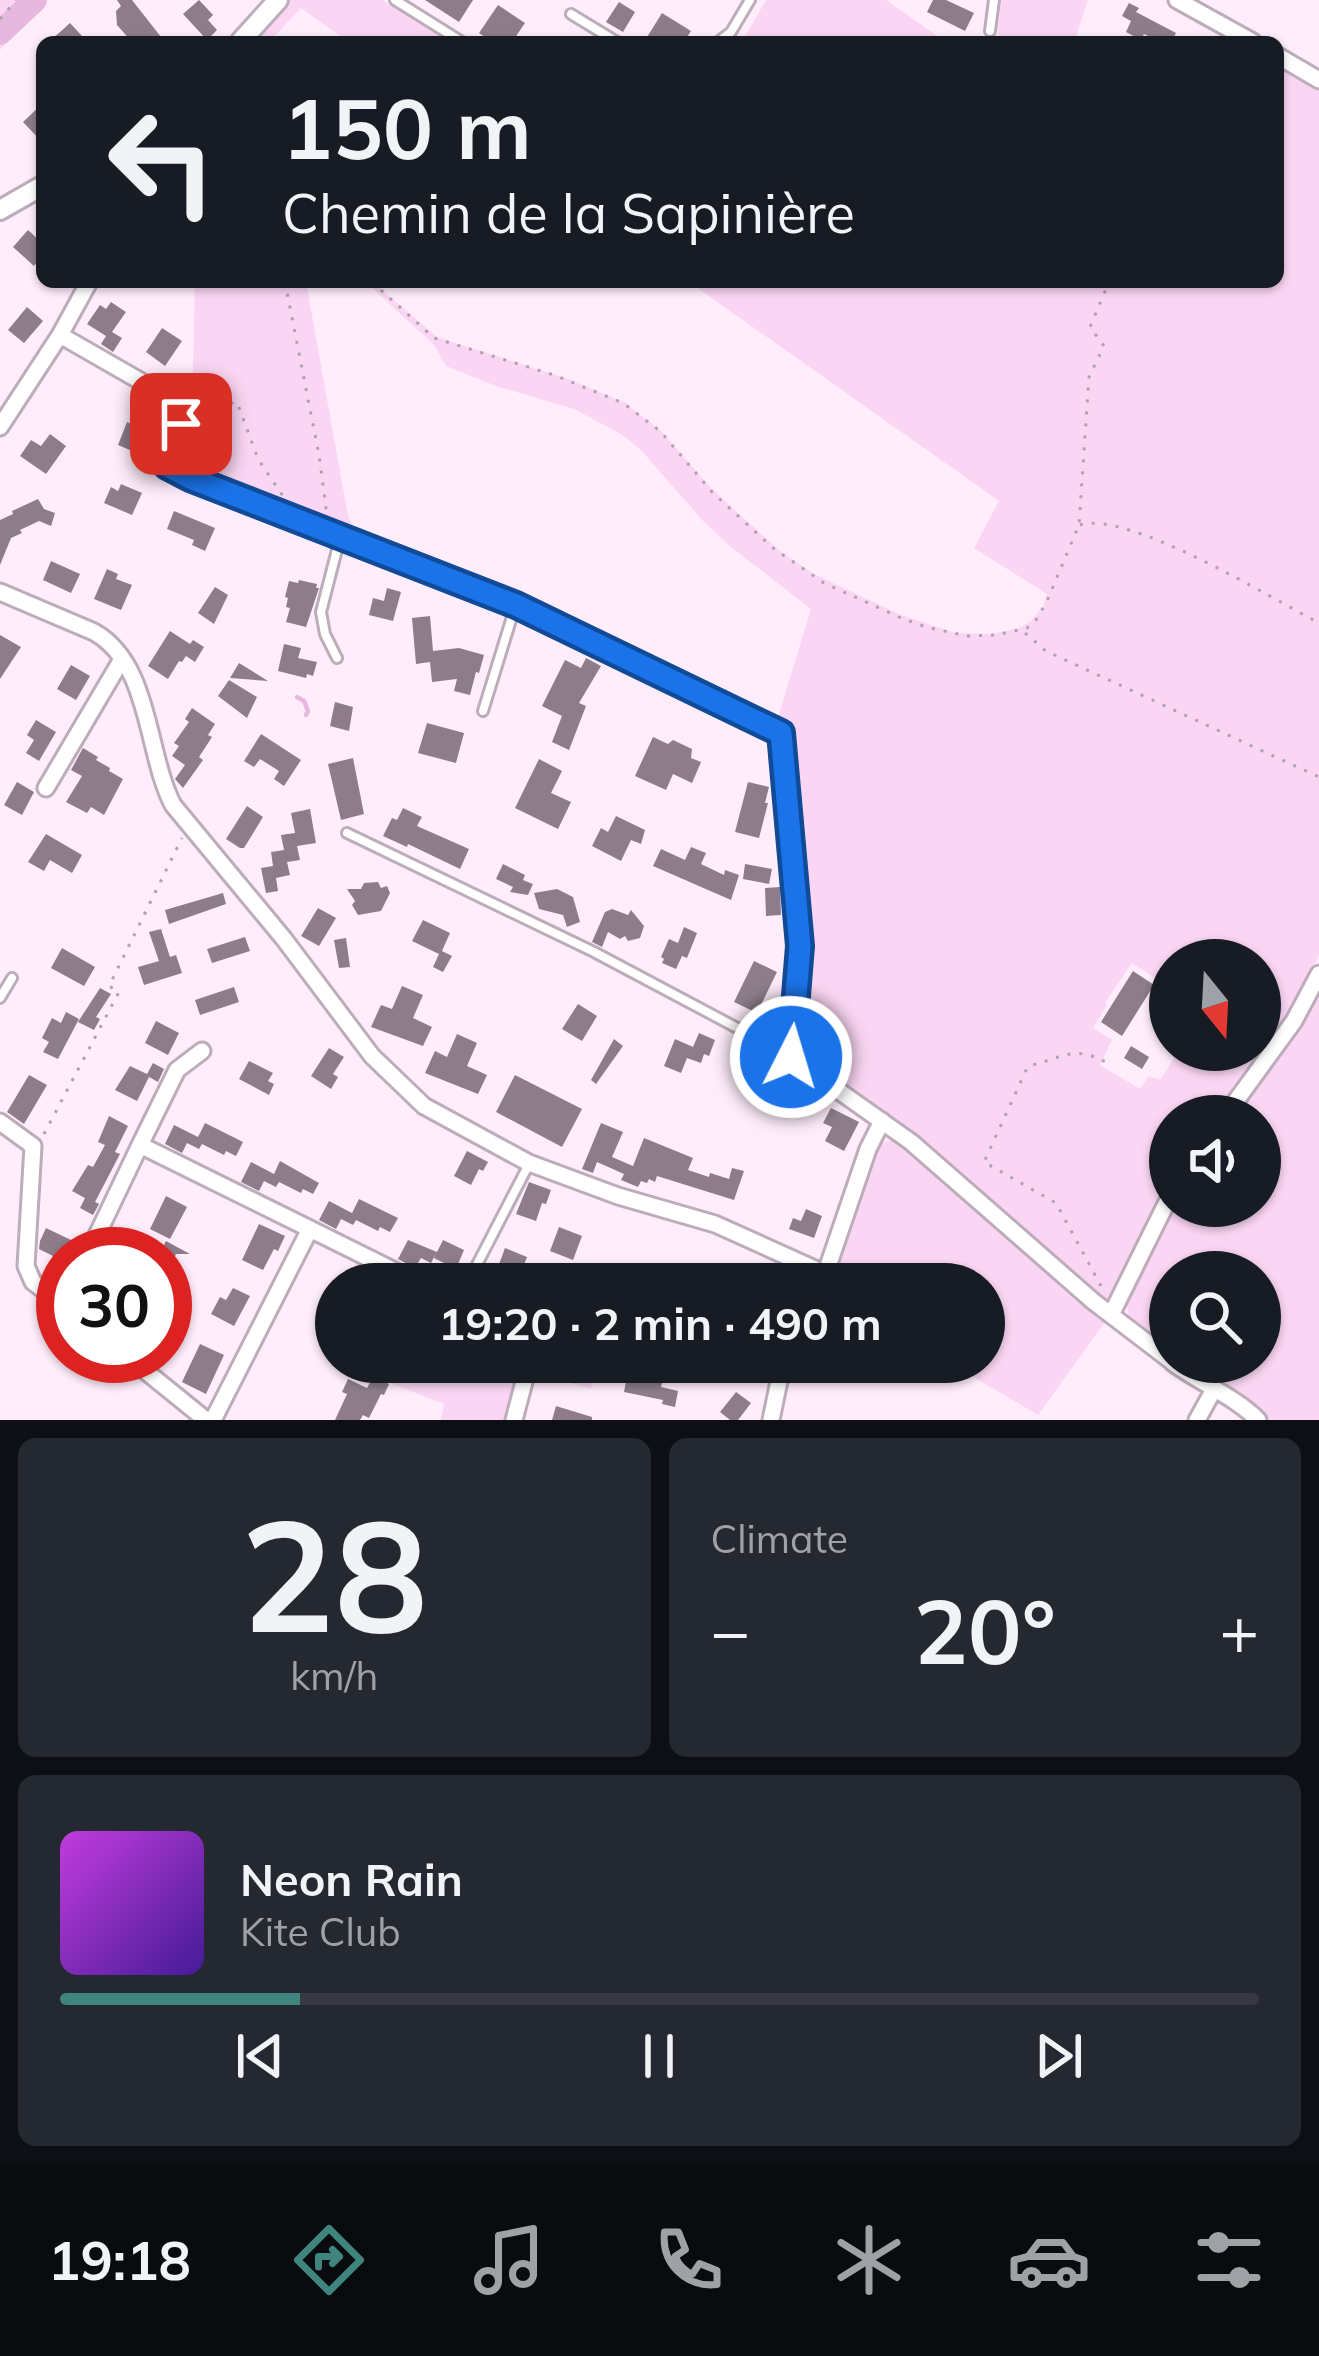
<!DOCTYPE html>
<html lang="en">
<head>
<meta charset="utf-8">
<style>
  :root { --surface:#171b24; --page:#242831; --text:#f1f3f6; --muted:#9ea1a6; --line:#363941; --accent:#3f857d }
  body { margin:0; font-family:Mulish,sans-serif; background:var(--page); color:var(--text); height:100vh; display:flex; flex-direction:column; font-size:45px; white-space:nowrap }
  * { box-sizing:border-box; margin:0 }
  p { font-size:39px; color:var(--muted) }
  .icon { flex:none; width:66px; height:66px; fill:none; stroke:currentColor; stroke-width:2; stroke-linecap:round; stroke-linejoin:round }
  .map { position:relative; height:1420px; overflow:hidden }
  .details { display:flex; flex-direction:column; gap:18px; padding:18px; background:#0d0f14; flex:1 }
  .details>* { flex:none }
  .banner { position:absolute; left:36px; top:36px; width:1248px; height:252px; border-radius:18px; box-shadow:0 3px 9px #0004; background:#171b24; color:var(--text); overflow:hidden }
  .needle { width:78px; rotate:162deg }
  .fabs { position:absolute; left:1149px; top:939px; display:grid; gap:24px }
  .fabs a { display:grid; place-items:center; width:132px; height:132px; border-radius:50%; background:var(--surface); box-shadow:0 3px 9px #0004; font-size:60px }
  .speed { position:absolute; left:36px; top:1227px; display:flex; gap:24px; font-size:60px; font-weight:700; text-align:center }
  .speed>* { display:grid; place-content:center; width:156px; height:156px; border-radius:50%; background:var(--surface); box-shadow:0 3px 9px #0004; line-height:1 }
  .speed .limit { border:18px solid #d22; background:#fff; color:#111 }
  .pin { position:absolute; display:grid; place-items:center; width:102px; height:102px; color:#fff; margin:-51px; border-radius:24px; box-shadow:0 6px 18px #0006 }
  .me { position:absolute; width:132px; margin:-66px; rotate:5deg; stroke-linejoin:round; filter:drop-shadow(0 0 9px #0008) }
  .turn { display:flex; align-items:center; gap:42px; height:252px; padding:0 48px; font-size:54px }
  .turn .icon { width:156px; height:156px; stroke-width:2.5 }
  .turn b { display:block; font-size:84px; line-height:102px }
  .big { font-size:90px; font-weight:700; line-height:1.1 }
  .details .tile { flex:1; display:flex; flex-direction:column; justify-content:center; gap:18px; min-width:0; padding:0 42px; border-radius:18px; background:var(--page) }
  .details .dial { align-items:center; gap:0 }
  .dial b { font-size:156px; line-height:1 }
  .song { display:flex; align-items:center; gap:36px }
  .cover { width:144px; height:144px; border-radius:18px; background:linear-gradient(135deg,hsl(290 70% 55%),hsl(260 70% 35%)) }
  .played { height:12px; border-radius:6px; background:linear-gradient(90deg,var(--accent) 20%,var(--line) 20%) }
  .keys { display:flex; justify-content:space-around; direction:ltr }
  .heat { display:flex; justify-content:space-between; align-items:center; font-size:66px; direction:ltr }
  .details .tiles { flex:1; display:grid; gap:18px; grid-template-columns:1fr 1fr }
  .tile:last-child { grid-column:span 2 }
  .trip { position:absolute; left:315px; top:1263px; width:690px; height:120px; border-radius:60px; background:var(--surface); box-shadow:0 3px 9px #0004; font-weight:700; line-height:120px; text-align:center }
  .tabs { display:flex; height:192px; justify-content:space-around; align-items:center; background:#090b0e; color:var(--muted) }
  .tabs .icon { width:84px; height:84px }
  .tabs .current { color:var(--accent) }
  .tabs b { font-size:54px; color:var(--text) }
  .map>svg:first-child { display:block }
  .green { fill:#fbd6f4; fill-rule:evenodd }
  .lines { fill:none; stroke-linecap:round; stroke-linejoin:round }
  .stream { stroke:#e7b8df; stroke-width:4.5 }
  .river { stroke:#e7b8df; stroke-width:24 }
  .building { fill:#8d7d8a }
  .service-casing { stroke:#bdacb9; stroke-width:14 }
  .minor-casing { stroke:#bdacb9; stroke-width:21 }
  .tertiary-casing { stroke:#bdacb9; stroke-width:24 }
  .path { stroke:#b0a2ad; stroke-width:3; stroke-dasharray:3 9; stroke-linecap:butt }
  .service { stroke:#fff; stroke-width:8 }
  .minor { stroke:#fff; stroke-width:15 }
  .tertiary { stroke:#fff; stroke-width:18 }
  .route-casing { stroke:#114b97; stroke-width:30 }
  .route { stroke:#1a73e8; stroke-width:21 }
</style>
</head>
<body>
<div class="map">
<svg width="1319" height="1420" viewBox="0 0 1319 1420">
  <rect width="100%" height="100%" fill="#ffedfb"/>
  <path class="green" d="M0 0H45L0 50Z
    M290 0H383L449 42H349L301 8 269 42H257Z
    M766 0H886L946 42H742Z
    M1001 0H1088L1074 42H997Z
    M1278 67 1319 91V955L1289 1014 1215 1116H1170V1183L1143 1230 1114 1293 1103 1301 900 1124 795 1054 805 992 806 941 789 728 776 724 811 609 731 547 703 521 641 450 621 434 574 409 496 386 446 366 434 345 366 282H373L437 337 565 378 624 402 661 431 711 488 780 551 814 574 901 615 955 633 991 634 1020 628 1031 621 1043 607 1047 594 974 548 999 501 689 282H1278ZM1170 960H1260V1050H1179L1160 1080 1149 1076 1140 1089 1100 1065 1112 1040 1093 1028 1107 1005 1105 1003 1132 963 1163 983 1170 972Z
    M195 282H306L348 516 355 529 323 518 321 524 185 469 179 463 192 412Z
    M1319 992V1420H1268L1239 1394 1187 1362H1260V1272H1170V1350L1129 1318 1126 1301 1171 1206H1260V1116H1234L1300 1029Z
    M894 1139 903 1144 1105 1322 1038 1415 948 1362H984V1284H831L877 1145Z
    M398 1362H506L516 1391 509 1420H441L444 1404 390 1383Z
    M549 1362H597L591 1389 545 1376Z"/>
  <g class="lines">
    <path class="stream" d="M297 697 304 701 308 711 306 715"/>
    <path class="river" d="M0 33 35 0"/>
  </g>
  <path class="building" d="M117 0H132L165 42H132L117 25 116 11 121 6Z
    M199 0 213 15 208 20 217 30 207 40 183 14Z
    M425 0H473L459 22Z
    M933 0H946L974 13 965 31 927 12Z
    M619 2 635 12 623 32 606 22Z
    M1129 3 1139 8 1136 12 1176 33 1171 42H1160L1144 34 1141 40 1126 32 1131 21 1122 16Z
    M498 5 525 23 512 42H492L479 33Z
    M662 13 691 31 684 42H644Z
    M70 23 82 36 76 42H49Z
    M42 104V142L23 122Z
    M28 230 42 243V256L34 266 13 247Z
    M111 302 126 312 112 332 122 338 113 352 101 344 106 336 87 324 100 305 106 309Z
    M27 307 43 321 24 343 8 330Z
    M162 328 182 341 165 366 146 352Z
    M127 422 151 432 142 455 118 445Z
    M50 434 66 446 46 474 20 456 31 440 41 446Z
    M121 484 142 493 132 515 104 503 111 487 118 491Z
    M38 499 44 509 55 513 51 526 39 521 20 530 22 533 11 538 0 565V520L13 514 12 511Z
    M174 511 215 528 205 551 192 545 194 540 167 529Z
    M51 561 80 574 71 593 43 580Z
    M107 569 118 574 116 579 132 585 121 610 94 599Z
    M299 580 317 584 316 588H319L306 627 286 622 290 608 286 607 288 598 285 597 289 581 298 583Z
    M215 587 228 595 214 624 198 613Z
    M387 588 401 592 393 621 369 615 373 598 384 601Z
    M430 616 433 651 459 648 484 655 479 673 476 672 470 695 454 691 457 679 432 682 430 662 416 664 412 618Z
    M170 631 190 644 193 640 204 647 195 662 186 656 182 662 179 661 168 679 148 666Z
    M0 635 21 647 0 679Z
    M284 644 301 648 298 658 317 662 313 676 307 674 306 678 278 671Z
    M586 658 601 666 579 703 586 706 569 750 552 742 562 716 542 706 565 660 581 668Z
    M239 663 268 681 230 678Z
    M71 665 90 676 76 700 57 689Z
    M229 680 257 697 247 718 218 696Z
    M335 702 353 707 349 731 330 726Z
    M192 708 215 724 208 735 212 737 199 757 203 760 183 788 175 779 185 765 172 756 179 746 174 743 189 722 185 719Z
    M36 720 56 732 39 761 26 753 34 740 27 735Z
    M427 723 464 733 456 763 418 753Z
    M261 734 301 760 284 786 274 779 279 771 260 759 254 767 244 761Z
    M653 737 668 744 673 740 692 749 691 758 701 762 692 783 673 774 666 790 635 776Z
    M83 748 98 757 96 760 110 768 109 771 123 779 104 815 91 807 87 813 66 802 82 776 71 770Z
    M353 758 364 814 341 820 328 764Z
    M539 759 562 771 551 793 571 802 558 829 515 808Z
    M17 782 34 792 22 815 4 805Z
    M748 782 769 787 765 803H768L759 838 735 832Z
    M247 806 263 817 244 848H240L226 839Z
    M403 808 422 817 417 826 469 849 460 869 408 844 407 847 383 836 392 818 397 820Z
    M310 809 316 843 297 846 300 860 287 862 290 875 276 878 278 891 266 893 261 868 273 866 271 852 284 850 281 835 295 833 291 813Z
    M616 816 645 830 641 844 631 840 621 861 592 846 601 828 608 832Z
    M46 834 82 855 72 873 50 860 44 871 28 862Z
    M691 847 706 853 701 864 724 875 725 870 739 875 731 900 653 866 661 849 685 860Z
    M503 864 525 875 523 880 533 884 528 895 510 892 513 887 496 879Z
    M745 864 772 869 769 884 743 879Z
    M378 882 381 888 387 886 390 893 381 911 358 915 352 905 355 901 347 889H361L364 883Z
    M780 887 781 915 766 916 765 888Z
    M557 889 573 897 580 922 567 927 563 915 539 909 534 893Z
    M223 893 226 904 169 924 165 910Z
    M318 908 336 918 319 946 301 936Z
    M612 909 628 915 631 910 644 926 640 938 628 941 625 936 620 939 608 932 602 947 592 942 605 912Z
    M423 920 450 933 442 951 452 956 443 972 433 967 439 954 412 941Z
    M684 927 697 933 687 958 682 956 676 969 662 963 664 959 661 957 669 939 678 943Z
    M161 929 170 957 176 955 182 973 144 985 138 967 159 961 149 932Z
    M245 937 250 951 212 963 207 949Z
    M346 938 350 967 339 968 334 940Z
    M62 948 95 967 84 986 51 968Z
    M754 961 777 972 757 1013 734 1002Z
    M1133 971 1154 985 1122 1036 1101 1022Z
    M402 986 423 995 413 1018 432 1027 423 1046 371 1027 381 1005 392 1009Z
    M234 987 239 1002 200 1015 195 1000Z
    M100 988 111 994 96 1017 100 1019 94 1030 78 1022Z
    M578 1004 597 1016 582 1041 562 1029Z
    M66 1012 79 1019 58 1059 43 1052 49 1042 42 1038 52 1018 61 1023Z
    M156 1021 179 1033 168 1055 145 1043Z
    M699 1033 715 1040 709 1056 704 1054 701 1063 687 1058 681 1073 664 1066 675 1039 693 1047Z
    M457 1034 477 1043 467 1066 487 1075 478 1094 425 1073 435 1051 447 1057Z
    M614 1039 623 1046 596 1084 591 1080Z
    M1131 1046 1149 1057 1142 1069 1124 1058Z
    M329 1048 344 1057 333 1074 338 1077 331 1089 311 1076Z
    M249 1061 273 1073 268 1081 274 1084 269 1095 239 1079Z
    M153 1063 164 1069 158 1082 149 1077 137 1101 115 1090 130 1066 147 1074Z
    M29 1075 47 1085 24 1124 7 1112Z
    M515 1075 582 1109 562 1147 496 1112Z
    M831 1108 859 1122 844 1151 825 1141 832 1127 823 1123Z
    M109 1116 128 1126 115 1152 120 1154 95 1202 99 1204 93 1215 80 1208 85 1198 72 1191 88 1165 93 1167 105 1145 98 1142Z
    M205 1123 243 1142 236 1156 226 1151 224 1155 202 1144 199 1149 187 1143 182 1153 165 1144 174 1125 198 1137Z
    M601 1123 623 1132 612 1157 633 1166 644 1138 693 1158 688 1170 709 1177 710 1173 729 1179 732 1168 744 1171 734 1200 657 1176 655 1182 649 1179 647 1183 641 1181 638 1187 621 1180 624 1174 597 1162 593 1173 582 1169Z
    M467 1151 488 1162 483 1171 479 1169 471 1185 454 1176Z
    M280 1161 319 1183 313 1194 303 1189 301 1193 279 1182 276 1187 264 1181 259 1191 241 1182 251 1162 274 1174Z
    M529 1182 551 1190 546 1204 542 1203 536 1221 516 1214Z
    M166 1196 187 1207 170 1239 150 1229Z
    M359 1199 398 1218 390 1232 380 1227 378 1231 356 1220 353 1225 341 1219 336 1229 319 1220 329 1201 352 1213Z
    M806 1209 822 1216 814 1238 789 1229 793 1218 801 1221Z
    M259 1224 285 1236 278 1251 274 1249 263 1270 242 1260Z
    M559 1227 582 1236 573 1260 550 1251Z
    M46 1228 73 1241 67 1254H63V1267L55 1284 44 1275 53 1256 39 1249 40 1241Z
    M408 1240 437 1252 443 1240 464 1250 456 1269 434 1258 436 1253 431 1263 421 1258 415 1268 398 1259Z
    M166 1241 190 1254H176L165 1275V1254H159Z
    M505 1248 527 1257 520 1275 498 1267Z
    M233 1288 250 1296 234 1326 211 1314 220 1297 226 1300Z
    M200 1344 224 1355 206 1394 182 1382Z
    M650 1362H667L661 1387 678 1391 675 1407 662 1404 663 1400 624 1392 628 1371 648 1376Z
    M709 1362H751L744 1378Z
    M373 1377 389 1384 384 1395 381 1394 369 1418 363 1415 360 1420H335L347 1394 342 1392 348 1379 367 1388Z
    M736 1392 751 1403 738 1420H730L720 1412Z
    M556 1406 592 1417V1420H552Z"/>
  <g class="lines">
    <g class="service-casing">
      <path id="service" d="M395 0 462 42
        M571 14 617 42
        M990 31 994 0
        M718 42 731 32 750 0
        M337 658 325 634 321 612 340 538
        M483 711 515 607
        M347 833 594 952 790 1056
        M0 998 12 978
        M467 1284 529 1164"/>
    </g>
    <g class="minor-casing">
      <path id="minor" d="M1177 0 1253 42
        M1278 56 1319 80
        M60 335 182 405 181 424 167 466 210 486 516 605 780 733 800 946 791 1057 911 1142 1094 1302 1170 1360
        M0 427 60 335 89 282
        M0 592 94 632C151 664 146 753 173 805L284 939 372 1056 424 1106 529 1163 618 1196 715 1224 826 1274
        M46 788 122 659
        M1225 1116 1294 1021 1319 974
        M0 1122 33 1146 26 1266 33 1282 63 1305
        M140 1145 177 1070 202 1051
        M310 1229 421 1284
        M88 1254 140 1145 310 1229 213 1420
        M822 1284 868 1149 882 1121
        M1111 1315 1170 1196
        M127 1356 206 1420
        M1172 1362C1200 1383 1234 1396 1258 1420
        M514 1420 529 1363
        M771 1420 779 1381 787 1362
        M1197 1420 1213 1391"/>
    </g>
    <g class="tertiary-casing">
      <path id="tertiary" d="M240 42 278 0
        M0 210 42 186"/>
    </g>
    <path class="path" d="M0 19 16 0
      M285 282 319 455 327 516
      M372 282 434 338 554 375 623 403 660 431 713 493 773 548 824 583 901 618 926 627 967 636 996 635 1027 628 1036 620 1047 601 1079 525 1089 377 1104 346 1090 327 1109 282
      M195 407 213 408 237 402 258 459 285 499
      M1080 525C1128 510 1271 598 1319 623
      M1025 633 1046 651 1319 777
      M44 1134 119 992 109 986 182 838
      M1101 1286 1056 1203 984 1162 1028 1066C1064 1058 1071 1044 1108 1063"/>
    <use href="#service" class="service"/>
    <use href="#minor" class="minor"/>
    <use href="#tertiary" class="tertiary"/>
  </g>
  <g class="lines">
    <g class="route-casing">
      <path id="route" d="M181 424 167 466 190 478 516 605 781 733 800 946 791 1057"/>
    </g>
    <use href="#route" class="route"/>
  </g>
</svg>
<div class="fabs">
<a><svg class="needle" viewBox="-14 -14 28 28"><path d="M0-13l5 13h-10z" fill="#e53935"/><path d="M0 13l5-13h-10z" fill="#9ea1a6"/></svg></a>
<a><svg class="icon" aria-label="sound" viewBox="0 0 24 24"><path d="M4 9h4l5-4v14l-5-4H4zM17 9q2 3 0 6"/></svg></a>
<a><svg class="icon" aria-label="search" viewBox="0 0 24 24"><circle cx="10" cy="10" r="6"/><path d="M15 15l6 6"/></svg></a>
</div>
<div class="speed"><div class="limit">30</div></div>
<div class="pin" style="left:181px;top:424px;background:#d93025"><svg class="icon" aria-label="arrive" viewBox="0 0 24 24"><path d="M6 21V4h12l-3 4 3 4H6"/></svg></div>
<svg class="me" style="left:791px;top:1057px" viewBox="-20 -20 40 40"><circle r="17" fill="#1a73e8" stroke="#fff" stroke-width="3"/><path d="M0-11L8 9 0 5-8 9z" fill="#fff"/></svg>
<div class="trip">19:20 · 2 min · 490 m</div>
<div class="banner">
<div class="turn"><svg class="icon" aria-label="left" viewBox="0 0 24 24"><path d="M17 20v-9H6M10 6l-5 5 5 5"/></svg><div><b>150 m</b>Chemin de la Sapinière</div></div>
</div>
</div>
<section class="details">
<div class="tiles">
<div class="tile dial"><b>28</b><p>km/h</p></div>
<div class="tile"><p>Climate</p>
<div class="heat"><a>−</a><b class="big">20°</b><a>+</a></div>
</div>
<div class="tile">
<div class="song"><i class="cover"></i><div><b>Neon Rain</b><p>Kite Club</p></div></div>
<div class="played"></div>
<div class="keys"><svg class="icon" aria-label="previous" viewBox="0 0 24 24"><path d="M18 5L8 12l10 7zM5 5v14"/></svg><svg class="icon" aria-label="pause" viewBox="0 0 24 24"><path d="M8 5v14M16 5v14"/></svg><svg class="icon" aria-label="next" viewBox="0 0 24 24"><path d="M6 5l10 7-10 7zM19 5v14"/></svg></div>
</div>
</div>
</section>
<nav class="tabs">
<b>19:18</b>
<svg class="icon current" aria-label="directions" viewBox="0 0 24 24"><path d="M12 3l9 9-9 9-9-9zM9 14v-3h6M13 9l2 2-2 2"/></svg>
<svg class="icon" aria-label="music" viewBox="0 0 24 24"><path d="M9 18V5l10-2v13"/><circle cx="6" cy="18" r="3"/><circle cx="16" cy="16" r="3"/></svg>
<svg class="icon" aria-label="phone" viewBox="0 0 24 24"><path d="M5 4h4l2 5-3 2q2 4 5 5l2-3 5 2v4C11 20 4 13 5 4z"/></svg>
<svg class="icon" aria-label="climate" viewBox="0 0 24 24"><path d="M12 3v18M4 7l16 10M4 17L20 7"/></svg>
<svg class="icon" aria-label="car" viewBox="0 0 24 24"><path d="M5 17H2v-5l4-1 3-4h7l3 4 3 1v5h-3M9 17h6M6 11h13"/><circle cx="7" cy="17" r="2"/><circle cx="17" cy="17" r="2"/></svg>
<svg class="icon" aria-label="filters" viewBox="0 0 24 24"><path d="M4 7h16M4 17h16"/><circle cx="9" cy="7" r="2"/><circle cx="15" cy="17" r="2"/></svg>
</nav>
</body>
</html>
